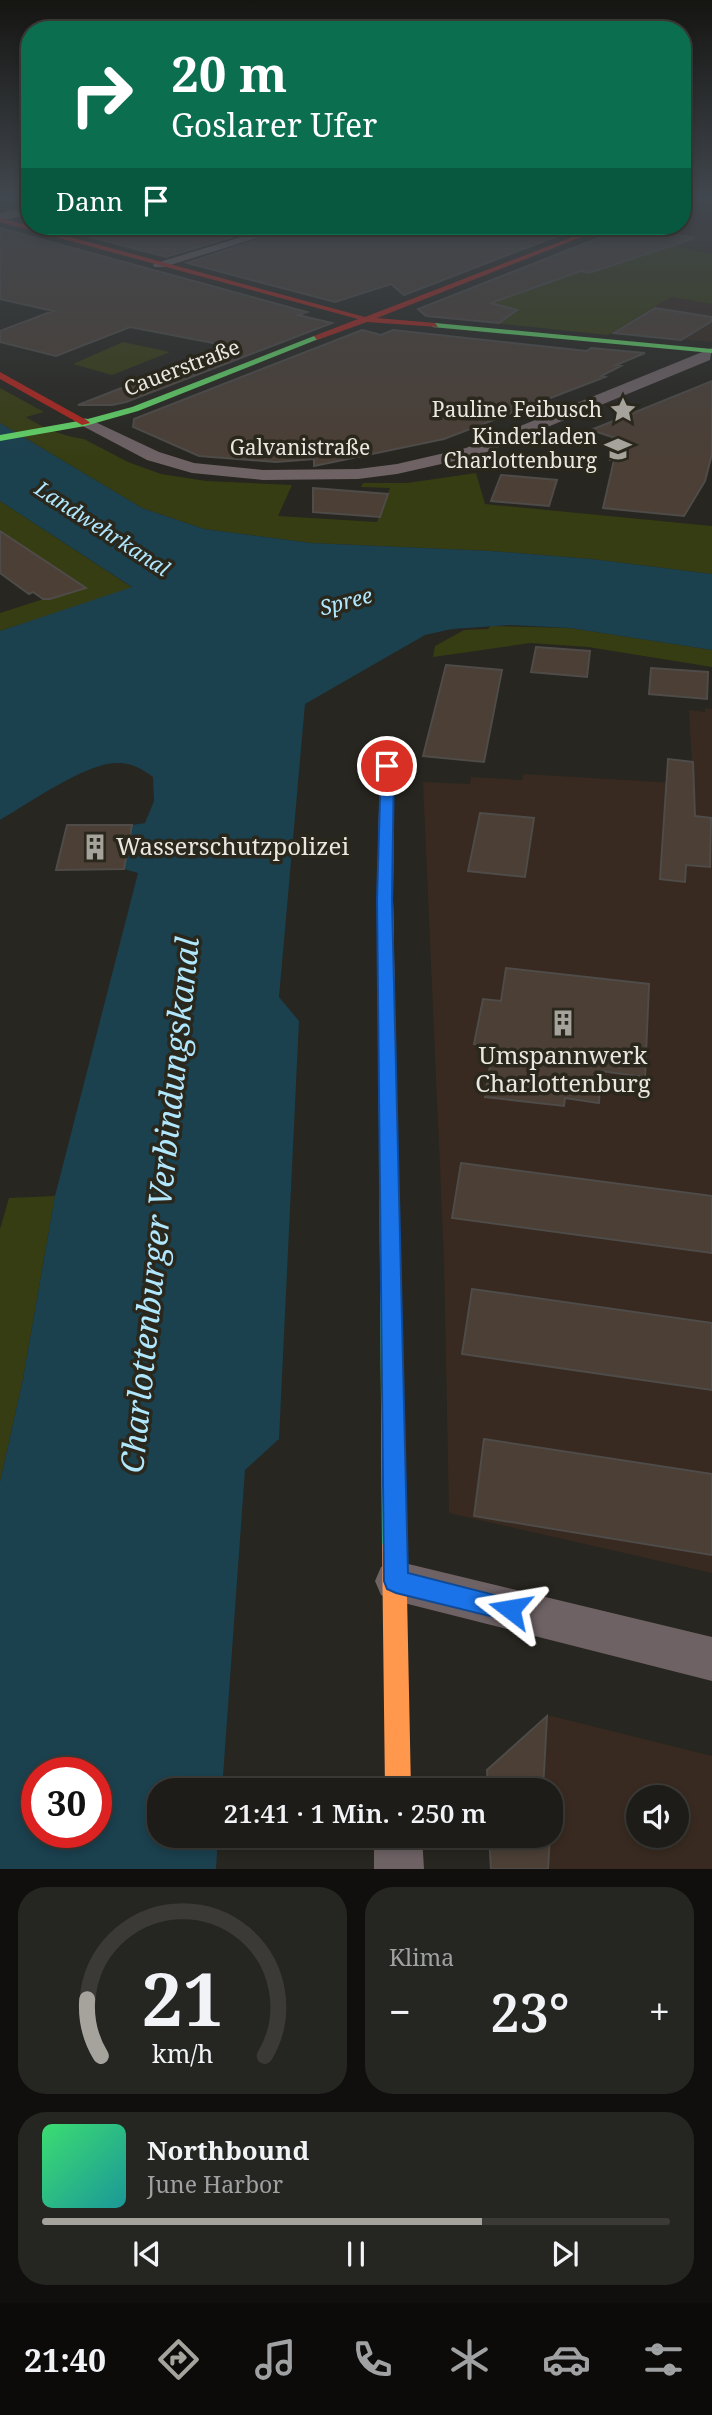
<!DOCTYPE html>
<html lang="de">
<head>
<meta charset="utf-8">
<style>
  :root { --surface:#1d1c18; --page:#252521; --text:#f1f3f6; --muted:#a0a1a2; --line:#3b3a37; --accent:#a6a39d }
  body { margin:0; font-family:"Noto Serif",serif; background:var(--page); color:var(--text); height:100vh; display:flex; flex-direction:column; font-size:26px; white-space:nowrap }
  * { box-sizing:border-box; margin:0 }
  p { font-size:23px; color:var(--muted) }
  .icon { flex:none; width:38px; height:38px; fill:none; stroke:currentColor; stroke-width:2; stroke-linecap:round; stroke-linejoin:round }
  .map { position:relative; height:1869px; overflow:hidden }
  .panel { display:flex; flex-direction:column; gap:18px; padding:18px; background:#100f0d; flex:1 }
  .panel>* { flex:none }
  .banner { position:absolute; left:21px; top:21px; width:670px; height:214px; border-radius:28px; box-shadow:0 4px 10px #0003,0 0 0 2px var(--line); background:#0b6e4f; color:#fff; overflow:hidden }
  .tools { position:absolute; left:626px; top:1785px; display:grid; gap:14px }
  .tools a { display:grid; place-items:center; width:63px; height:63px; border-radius:50%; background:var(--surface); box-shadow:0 4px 10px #0003,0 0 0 2px var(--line); font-size:35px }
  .speed { position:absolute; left:21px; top:1757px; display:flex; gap:14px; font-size:35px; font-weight:700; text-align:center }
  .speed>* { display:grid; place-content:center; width:91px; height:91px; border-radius:50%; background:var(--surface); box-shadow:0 4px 10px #0003,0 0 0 2px var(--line); line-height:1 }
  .speed .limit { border:10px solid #d22; background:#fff; color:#111 }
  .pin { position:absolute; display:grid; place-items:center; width:60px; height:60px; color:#fff; margin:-30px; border:4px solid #fff; border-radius:50%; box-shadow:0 2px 7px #0007 }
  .me { position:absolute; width:77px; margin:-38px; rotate:284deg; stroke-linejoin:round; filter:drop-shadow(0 0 5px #0008) }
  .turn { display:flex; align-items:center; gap:24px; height:147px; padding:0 35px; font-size:32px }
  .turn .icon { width:91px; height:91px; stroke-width:2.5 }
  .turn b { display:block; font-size:49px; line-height:60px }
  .then { display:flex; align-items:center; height:66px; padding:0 35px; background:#0003; gap:14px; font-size:26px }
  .big { font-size:52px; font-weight:600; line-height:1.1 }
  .panel .widget { flex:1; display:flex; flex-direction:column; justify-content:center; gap:10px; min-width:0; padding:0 24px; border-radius:28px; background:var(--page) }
  .panel .dial { align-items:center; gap:0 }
  .dial svg { height:182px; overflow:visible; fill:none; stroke:var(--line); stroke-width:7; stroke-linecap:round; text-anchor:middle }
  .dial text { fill:var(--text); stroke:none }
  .song { display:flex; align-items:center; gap:21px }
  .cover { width:84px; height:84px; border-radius:10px; background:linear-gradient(135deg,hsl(140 70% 55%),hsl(180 70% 35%)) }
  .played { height:7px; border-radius:4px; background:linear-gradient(90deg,var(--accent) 70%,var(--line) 70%) }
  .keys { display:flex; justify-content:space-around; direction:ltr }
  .heat { display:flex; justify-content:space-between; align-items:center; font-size:38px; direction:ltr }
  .panel .tiles { flex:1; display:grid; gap:18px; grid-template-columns:1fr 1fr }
  .widget:last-child { grid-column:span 2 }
  .trip { position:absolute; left:147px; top:1778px; width:416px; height:70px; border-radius:28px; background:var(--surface); box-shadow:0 4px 10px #0003,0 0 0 2px var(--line); font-weight:600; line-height:70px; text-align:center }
  .menu { display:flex; height:112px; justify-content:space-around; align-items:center; background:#0c0b0a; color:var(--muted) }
  .menu .icon { width:49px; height:49px }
  .menu .on { color:var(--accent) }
  .menu b { font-size:32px; color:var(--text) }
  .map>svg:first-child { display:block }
  .commercial { fill:#382a20; fill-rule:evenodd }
  .education { fill:#372a20 }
  .green { fill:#373d12 }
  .water { fill:#1b404e; fill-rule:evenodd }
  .building { fill:#4b3f36; stroke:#4e4b48; stroke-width:2 }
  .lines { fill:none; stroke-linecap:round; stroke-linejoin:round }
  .street { fill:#6e6265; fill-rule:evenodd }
  .fast { fill:#63d668; fill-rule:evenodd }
  .slow { fill:#ff974d; fill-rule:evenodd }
  .jam { fill:#b3261e; fill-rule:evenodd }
  .route { fill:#1a73e8; stroke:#114b97; stroke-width:2 }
  .labels { text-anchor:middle; stroke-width:7; stroke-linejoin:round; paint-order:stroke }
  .far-street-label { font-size:21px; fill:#eae7e1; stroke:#2a271d }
  .far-poi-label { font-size:21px; fill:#eae7e1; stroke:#2a271d; text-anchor:end }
  .far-water-label { font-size:21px; font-style:italic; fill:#b0e7fd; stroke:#2a271d }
  .poi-label { font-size:24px; fill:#eae7e1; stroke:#2a271d; text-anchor:start }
  .near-water-label { font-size:32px; font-style:italic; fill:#b0e7fd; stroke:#2a271d }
</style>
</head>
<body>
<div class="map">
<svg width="712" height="1869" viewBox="0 0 712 1869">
  <rect width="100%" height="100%" fill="#272620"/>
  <path class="commercial" d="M705 708 712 709V1573L449 1513 444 1259 423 782 470 784 471 777 522 780 524 774 693 784 689 710 705 712Z
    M547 1715 712 1756V1869H491L489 1836H551V1790H487L486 1770ZM639 1797H677V1836H639Z"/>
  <path class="education" d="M699 198H712V254L613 232 635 226H682L683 207Z
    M671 297 712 304V342L610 333Z"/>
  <path class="green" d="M663 243 712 254V304L671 297 608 335 447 318Z
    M123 342 170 352 112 375 73 364Z
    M0 388 44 412 26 417C42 428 66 437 84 439L128 462 161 474 206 481 292 485 278 516 377 522 390 488 361 487 363 483H407L476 473 485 504 712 526V574L591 559 491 551 311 543 204 529 142 508 0 423Z
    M0 501 133 588 0 631V613L84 586 0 531Z
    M490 626 570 628 712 650V667L588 647 530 643 433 657 435 646 464 630 488 629Z
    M55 1196 23 1379 0 1482V1229L9 1198Z"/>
  <path class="water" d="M0 423 142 508 204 529 311 543 491 551 591 559 712 574V650L570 628 510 625 452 629 425 635 305 704 279 997 299 1021 279 1439 245 1470 222 1790H159V1836H218L216 1869H0V1482L23 1379 55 1196 138 873 124 869 132 825 145 823 154 801 153 777C142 769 132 763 118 763 89 761 27 804 0 820V631L132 587 0 501ZM37 1773H96V1832H37Z"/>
  <path class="building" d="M49 226H269L166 257Z
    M298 226H527L565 233 404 295 391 284 335 302 187 263Z
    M629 226 695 238 589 273 581 271 491 303 517 310 499 323 426 316 418 309Z
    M0 228 307 312 298 315 332 323 126 402 112 405H78L229 346 130 327 56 356 0 342V331L53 311 0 299Z
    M655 308 712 317V321L681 340 614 333Z
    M362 330 381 335 393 330 587 351 591 348 645 353 616 365 621 366 601 376 605 377 444 439 314 466V459L276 462 199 456 133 427 134 419Z
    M712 381V454L705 481 684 516 603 508 614 460H610L615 438 591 430Z
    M501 475 557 480 549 506 491 501Z
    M313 488 388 494 380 517 313 512Z
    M0 531 86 588 50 599H43L33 592 29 594 0 573Z
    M536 647 590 651 587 677 531 672Z
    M446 665 502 670 484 762 423 756Z
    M651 668 708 672 707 699 649 694Z
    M668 759 693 762 695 816 711 818 710 867 686 865 685 882 660 879Z
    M480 813 534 818 525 877 468 871Z
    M67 825H132L124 869 56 870Z
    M506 968 649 984 645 1077 601 1071 599 1103 565 1098 564 1106 485 1097 493 1046 474 1044 483 999 501 1001Z
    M461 1163 712 1196V1253L452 1218Z
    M472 1289 712 1323V1390L462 1354Z
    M484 1439 712 1474V1555L474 1516Z
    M547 1716 543 1790H488L487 1770Z
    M489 1836H550L548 1869H491Z"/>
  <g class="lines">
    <path class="street" d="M30 207V214L0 221V213Z
      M277 226H295L164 267H154L153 264Z
      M557 226H582L598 231 592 235Z
      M712 348 710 360 477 456 397 474 358 479 263 480 192 473 147 460 77 423 85 418 91 420 159 452 194 463 263 470 358 469 397 464 466 448Z
      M396 1561 712 1637V1681L396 1601 381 1595 375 1581 381 1567Z
      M374 1836H422L424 1869H374Z"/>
    <path class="fast" d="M435 323 712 349V353L432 327Z
      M314 336 321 338 138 411 85 426 0 441V435L84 420 132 407Z
      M388 1119 394 1120 397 1125 406 1545 402 1553 394 1556 386 1553 382 1545 379 1125 382 1120Z"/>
    <path class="slow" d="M387 762 394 766 393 899 397 1125 394 1130H382L379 1125 377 899 380 766Z
      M394 1534 402 1537 406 1545 411 1790H385L382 1545 386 1537Z"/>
    <path class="jam" d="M0 218 365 317 601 226H609L377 318 435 323 438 327 367 322 317 340 314 336 358 319 0 222Z
      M0 372 88 421 90 423 82 425 0 379Z"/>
  </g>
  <linearGradient id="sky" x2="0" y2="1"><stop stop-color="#151512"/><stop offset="0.43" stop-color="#41474e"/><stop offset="1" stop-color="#41474e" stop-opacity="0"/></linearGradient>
  <rect width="712" height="460" fill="url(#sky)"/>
  <path class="route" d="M387 762 394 766 392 899 408 1573 518 1601 522 1609 518 1618 510 1621 396 1593 387 1589 384 1581 377 899 381 766Z"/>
  <defs>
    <g id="sight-bare" transform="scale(2.1)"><path d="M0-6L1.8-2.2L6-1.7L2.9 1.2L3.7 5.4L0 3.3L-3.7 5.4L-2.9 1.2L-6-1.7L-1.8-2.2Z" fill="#a6a39d" stroke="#2a271d" stroke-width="2.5" paint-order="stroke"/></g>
    <g id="school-bare" transform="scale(2.1)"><path d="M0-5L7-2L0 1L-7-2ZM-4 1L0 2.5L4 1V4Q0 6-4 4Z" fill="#a6a39d" stroke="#2a271d" stroke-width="2.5" paint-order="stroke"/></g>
    <g id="building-bare" transform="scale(2.1)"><path d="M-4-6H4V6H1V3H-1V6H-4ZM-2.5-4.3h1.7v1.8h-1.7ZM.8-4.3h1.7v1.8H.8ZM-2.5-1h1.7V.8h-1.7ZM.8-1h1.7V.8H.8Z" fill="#a6a39d" stroke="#2a271d" stroke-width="2.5" paint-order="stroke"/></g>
  </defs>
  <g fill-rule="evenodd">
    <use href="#sight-bare" x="623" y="410"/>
    <use href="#school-bare" x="618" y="449"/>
    <use href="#building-bare" x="95" y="847"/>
    <use href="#building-bare" x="563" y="1023"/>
  </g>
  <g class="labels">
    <g class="far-street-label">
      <text transform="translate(182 368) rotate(-21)" y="7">Cauerstraße</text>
      <text x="300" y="455">Galvanistraße</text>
    </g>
    <g class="far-poi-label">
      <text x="602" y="417">Pauline Feibusch</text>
      <text x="597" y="444">Kinderladen<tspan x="597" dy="24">Charlottenburg</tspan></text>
    </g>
    <g class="far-water-label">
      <text transform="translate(102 529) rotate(33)" y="7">Landwehrkanal</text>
      <text transform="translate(346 602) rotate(-15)" y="7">Spree</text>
    </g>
    <g class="poi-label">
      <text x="116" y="855">Wasserschutzpolizei</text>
      <text x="563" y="1064" text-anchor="middle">Umspannwerk<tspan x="563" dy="28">Charlottenburg</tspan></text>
    </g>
    <g class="near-water-label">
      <text transform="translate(160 1205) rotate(-84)" y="11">Charlottenburger Verbindungskanal</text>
    </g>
  </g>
</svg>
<div class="tools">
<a><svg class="icon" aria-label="sound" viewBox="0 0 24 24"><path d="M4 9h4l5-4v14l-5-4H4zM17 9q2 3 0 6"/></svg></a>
</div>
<div class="speed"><div class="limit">30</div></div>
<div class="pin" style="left:387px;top:766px;background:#d93025"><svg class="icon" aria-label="arrive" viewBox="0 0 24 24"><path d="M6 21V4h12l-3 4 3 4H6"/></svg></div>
<svg class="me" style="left:510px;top:1609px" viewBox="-20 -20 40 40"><path d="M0-17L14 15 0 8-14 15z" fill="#1a73e8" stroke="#fff" stroke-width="4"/></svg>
<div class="trip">21:41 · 1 Min. · 250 m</div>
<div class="banner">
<div class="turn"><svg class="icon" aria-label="right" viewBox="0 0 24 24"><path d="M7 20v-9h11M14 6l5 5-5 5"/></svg><div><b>20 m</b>Goslarer Ufer</div></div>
<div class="then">Dann<svg class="icon" aria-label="arrive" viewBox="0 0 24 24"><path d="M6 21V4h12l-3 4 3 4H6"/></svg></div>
</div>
</div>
<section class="panel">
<div class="tiles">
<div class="widget dial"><svg viewBox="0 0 100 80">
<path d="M14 69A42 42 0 1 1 86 69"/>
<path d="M14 69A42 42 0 0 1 8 44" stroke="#a6a39d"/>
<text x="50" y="56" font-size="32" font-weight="700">21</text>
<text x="50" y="72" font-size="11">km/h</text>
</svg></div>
<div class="widget"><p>Klima</p>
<div class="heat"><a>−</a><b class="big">23°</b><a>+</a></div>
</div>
<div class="widget">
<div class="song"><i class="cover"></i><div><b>Northbound</b><p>June Harbor</p></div></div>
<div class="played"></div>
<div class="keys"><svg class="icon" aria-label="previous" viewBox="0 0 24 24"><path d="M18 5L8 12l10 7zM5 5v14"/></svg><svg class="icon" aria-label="pause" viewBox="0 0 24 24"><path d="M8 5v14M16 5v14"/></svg><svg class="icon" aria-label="next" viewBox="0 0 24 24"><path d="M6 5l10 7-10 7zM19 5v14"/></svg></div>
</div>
</div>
</section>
<nav class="menu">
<b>21:40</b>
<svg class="icon on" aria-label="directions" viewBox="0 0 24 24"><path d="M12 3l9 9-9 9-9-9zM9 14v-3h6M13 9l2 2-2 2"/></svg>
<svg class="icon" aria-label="music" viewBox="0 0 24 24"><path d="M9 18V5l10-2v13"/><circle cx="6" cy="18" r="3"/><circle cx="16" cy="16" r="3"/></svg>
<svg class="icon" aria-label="phone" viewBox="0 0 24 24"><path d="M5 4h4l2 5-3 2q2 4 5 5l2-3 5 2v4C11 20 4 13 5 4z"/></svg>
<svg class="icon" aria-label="climate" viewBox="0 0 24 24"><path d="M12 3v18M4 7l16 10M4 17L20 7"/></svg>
<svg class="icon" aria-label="car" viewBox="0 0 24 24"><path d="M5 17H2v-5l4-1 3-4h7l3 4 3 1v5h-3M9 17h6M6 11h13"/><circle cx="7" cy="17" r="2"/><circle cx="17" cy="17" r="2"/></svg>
<svg class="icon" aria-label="filters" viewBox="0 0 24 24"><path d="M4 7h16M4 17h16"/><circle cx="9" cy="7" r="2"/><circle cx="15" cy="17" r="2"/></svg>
</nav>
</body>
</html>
